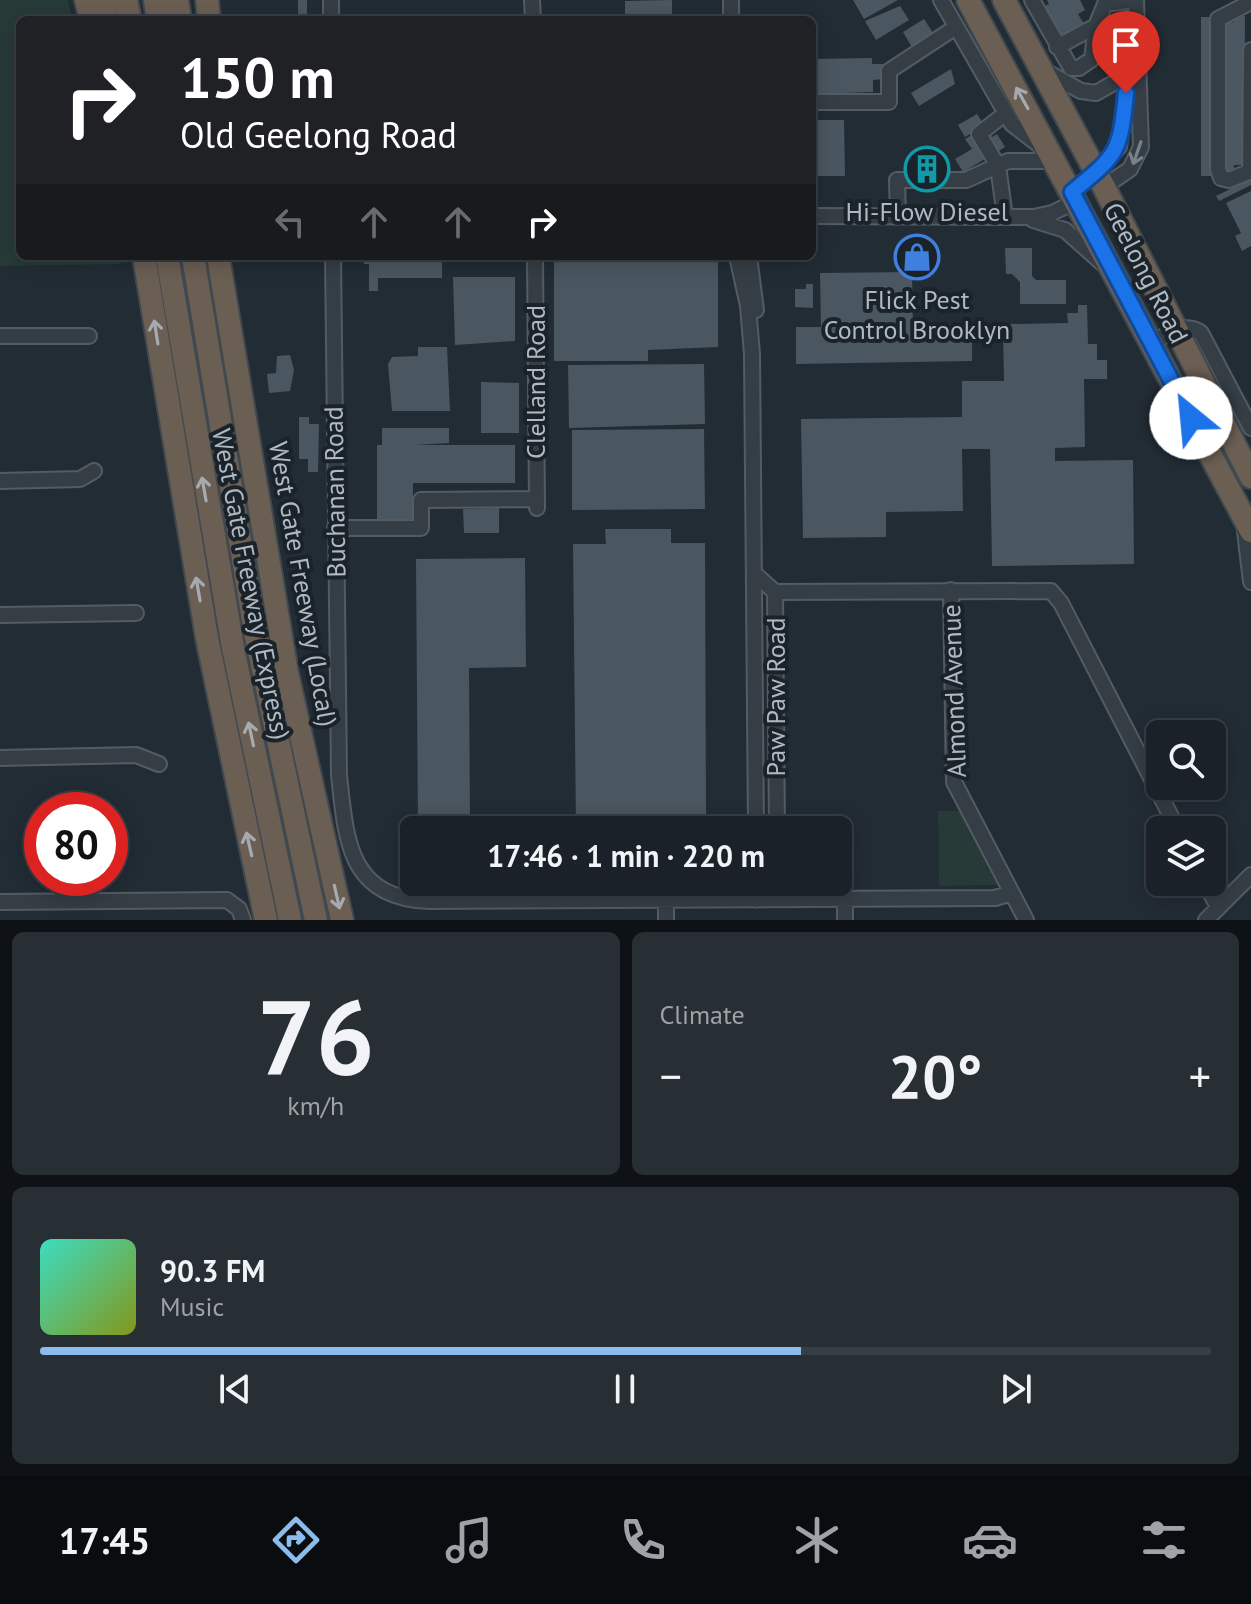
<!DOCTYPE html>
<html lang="en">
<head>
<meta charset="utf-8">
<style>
  :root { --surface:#1a2128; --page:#272e34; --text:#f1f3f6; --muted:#9fa3a8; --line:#383e45; --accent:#8bbcec }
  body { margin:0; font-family:"PT Sans",sans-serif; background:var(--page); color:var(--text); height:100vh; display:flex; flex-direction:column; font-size:30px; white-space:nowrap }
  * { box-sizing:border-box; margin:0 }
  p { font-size:26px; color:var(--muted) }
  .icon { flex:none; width:44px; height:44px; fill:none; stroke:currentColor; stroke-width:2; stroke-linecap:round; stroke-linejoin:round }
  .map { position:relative; height:920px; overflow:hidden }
  .drawer { display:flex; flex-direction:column; gap:12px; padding:12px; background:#0e1216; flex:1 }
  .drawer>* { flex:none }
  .hud { position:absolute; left:16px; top:16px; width:800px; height:244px; border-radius:12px; box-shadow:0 4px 20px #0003,0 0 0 2px var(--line); background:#202124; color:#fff; overflow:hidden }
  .fabs { position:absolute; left:1146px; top:720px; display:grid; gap:16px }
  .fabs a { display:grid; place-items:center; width:80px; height:80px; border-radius:12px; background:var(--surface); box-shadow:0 4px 20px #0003,0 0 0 2px var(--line); font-size:40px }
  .speed { position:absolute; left:24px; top:792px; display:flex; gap:16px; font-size:40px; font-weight:700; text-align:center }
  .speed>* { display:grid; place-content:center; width:104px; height:104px; border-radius:50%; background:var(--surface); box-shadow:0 4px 20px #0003,0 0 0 2px var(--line); line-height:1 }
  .speed .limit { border:12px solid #d22; background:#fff; color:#111 }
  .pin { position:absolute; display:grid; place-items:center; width:68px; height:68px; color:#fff; margin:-82px -34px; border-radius:50% 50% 50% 0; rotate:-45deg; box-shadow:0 0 8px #0007 }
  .pin .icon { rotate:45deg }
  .me { position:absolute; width:88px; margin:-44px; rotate:332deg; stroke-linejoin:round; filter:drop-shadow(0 0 6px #0008) }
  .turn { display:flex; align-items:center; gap:28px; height:168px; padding:0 32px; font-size:36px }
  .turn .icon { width:104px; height:104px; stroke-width:2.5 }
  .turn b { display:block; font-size:56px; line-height:68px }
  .lanes { display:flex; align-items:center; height:76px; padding:0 32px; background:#0003; justify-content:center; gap:40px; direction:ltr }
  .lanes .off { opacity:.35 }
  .big { font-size:60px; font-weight:600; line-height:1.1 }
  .drawer .card { flex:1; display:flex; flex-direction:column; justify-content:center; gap:12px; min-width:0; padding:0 28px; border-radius:12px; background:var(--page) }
  .drawer .dial { align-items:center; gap:0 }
  .dial b { font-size:104px; line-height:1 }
  .song { display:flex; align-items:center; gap:24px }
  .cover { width:96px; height:96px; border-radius:12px; background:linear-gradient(135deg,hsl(170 70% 55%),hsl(70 70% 35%)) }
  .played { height:8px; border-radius:4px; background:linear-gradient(90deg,var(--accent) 65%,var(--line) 65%) }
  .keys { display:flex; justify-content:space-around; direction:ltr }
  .heat { display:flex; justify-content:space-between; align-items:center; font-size:44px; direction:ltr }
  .drawer .tiles { flex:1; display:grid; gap:12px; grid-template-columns:1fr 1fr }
  .card:last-child { grid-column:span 2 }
  .trip { position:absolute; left:400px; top:816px; width:452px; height:80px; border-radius:12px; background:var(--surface); box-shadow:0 4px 20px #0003,0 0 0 2px var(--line); font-weight:600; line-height:80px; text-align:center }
  .dock { display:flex; height:128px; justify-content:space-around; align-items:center; background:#0a0d10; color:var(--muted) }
  .dock .icon { width:56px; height:56px }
  .dock .selected { color:var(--accent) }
  .dock b { font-size:36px; color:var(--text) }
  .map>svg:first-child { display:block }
  .green { fill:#273a38 }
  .building { fill:#4a5760 }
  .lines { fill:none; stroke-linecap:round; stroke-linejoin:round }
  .minor-casing { stroke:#535c63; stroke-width:18 }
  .highway-casing { stroke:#404950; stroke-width:26 }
  .minor { stroke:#353e45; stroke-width:14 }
  .highway { stroke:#6b5e53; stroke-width:22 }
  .oneway { stroke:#a6abb1 }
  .oneway2 { stroke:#79828a }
  .route-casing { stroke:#114b97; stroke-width:20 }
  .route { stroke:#1a73e8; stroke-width:14 }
  .labels { text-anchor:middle; stroke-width:8; stroke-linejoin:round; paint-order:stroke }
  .poi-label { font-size:26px; fill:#b0b9c2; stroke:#1b232a }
  .street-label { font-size:26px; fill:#b0b9c2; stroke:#1b232a }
</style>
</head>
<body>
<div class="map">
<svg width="1251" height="920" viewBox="0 0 1251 920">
  <rect width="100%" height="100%" fill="#222c35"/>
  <path class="green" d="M0 0H68L72 20H20V256H119L121 264 0 266Z
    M938 811H959L997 885 939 886Z"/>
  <path class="building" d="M298 0H307V18H298Z
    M672 0V20H625V1Z
    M853 0H898L864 19Z
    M1047 0H1080L1085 10 1078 14 1084 24 1062 36 1054 21 1046 25 1038 10 1049 4Z
    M900 6 909 20 876 40 865 21Z
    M1234 16H1245L1244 165H1234V171H1223L1224 22H1234Z
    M1201 17H1211L1213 36 1211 176H1201Z
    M924 19 933 33 928 35 930 39 913 49 903 32Z
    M872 58V64H883L884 79 873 80V92L812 94V59Z
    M951 69 955 84 919 106 911 93Z
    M977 114 984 125 965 137 958 125Z
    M812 120H844L845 176H812Z
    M986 127 992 137 997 134 1005 147 963 172 955 159 972 149 965 139Z
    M922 153 938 156 932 186 915 183Z
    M1251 179V185L1219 201 1216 196Z
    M1251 191V246L1242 251 1235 236 1241 233 1226 203Z
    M1005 248H1032V276L1036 280H1066V304H1020V282L1012 274H1006Z
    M364 256H442V278H378V291H369V264H364Z
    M718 256V347L648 350V361H554V259Z
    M912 272 913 325 972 324V361L796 364V327H821L820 273Z
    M453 277H515V341L455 345Z
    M806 284H813V308L795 307V289H806Z
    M1078 305H1087L1088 344H1097V360H1107V379H1084L1085 447 1055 448V461L1133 460 1134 564 992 566 990 449H962L963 511 886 512V537L803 538 801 419 962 417V381H1004L1003 330 1009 324 1068 323 1067 313H1078Z
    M418 347H447L450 411H392L388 364 392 357 418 356Z
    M290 355 294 370 290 391 269 393 267 374 276 373 277 356Z
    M704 364 705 424 569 428 568 365Z
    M481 382 519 383V433H481Z
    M299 417H309V424H319L318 472H308V459H299Z
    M382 428H449V443L415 445H515V483H413V522H377V445H382Z
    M704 429 705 509 572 510V430Z
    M499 508V533H464L463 509Z
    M605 529H671V543H705L706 818H678V830H576L573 544H606Z
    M525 558 526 667 469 668 470 823H485V830H418L416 559Z"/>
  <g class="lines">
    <g class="minor-casing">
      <path id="minor" d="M331 0V20
        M532 0 533 20
        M731 0V20
        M941 0 1012 124 1047 151
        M1032 0 1071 68H1079L1092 59 1096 26
        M1251 2 1218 19V169L1221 178 1229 180 1251 171
        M1057 47 1096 26 1105 4 1134 0
        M1043 70 1081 91 1096 93 1117 81 1125 63
        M812 102H889V71L956 27
        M1096 172 1119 147 1132 51
        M1250 172 1251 50
        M1104 187 1130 169 1141 147 1136 0
        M812 216 1034 217 1052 213 1077 201
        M898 217 897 180H966L1008 161H1056
        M1005 217 998 166 979 134 1006 113
        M1033 220 1065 230 1102 263
        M333 256 339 775C346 840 348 898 429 901L995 898 1012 893
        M535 256 537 508
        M737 256 748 306 752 354 756 830
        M749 256 756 310
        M0 336H89
        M1150 344C1166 335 1185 321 1201 333L1251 428
        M0 481 80 479 94 471
        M1244 523 1251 582
        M335 528H421V500L537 499
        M755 574 775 592 1051 591 1061 603 1178 830
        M951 590 954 782 1026 920
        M775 592 777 830
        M0 615 136 613
        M0 758 136 755 159 764
        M757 882V900
        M1205 882 1218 907
        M666 899V920
        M845 901V920
        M0 902 227 900 239 909 243 920
        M1206 920 1251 875"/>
    </g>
    <g class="highway-casing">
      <path id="highway" d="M86 0 91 20
        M104 0 107 20
        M126 0 130 20
        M155 0 158 20
        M177 0 180 20
        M207 0 209 20
        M968 0 1251 531
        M1004 0 1104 187 1251 477
        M144 256 207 638 266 920
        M167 256 233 648 290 920
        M193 256 255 632 316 920
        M218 256 287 673 342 920"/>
    </g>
    <use href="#minor" class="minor"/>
    <use href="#highway" class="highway"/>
  </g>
  <defs><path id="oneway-shaft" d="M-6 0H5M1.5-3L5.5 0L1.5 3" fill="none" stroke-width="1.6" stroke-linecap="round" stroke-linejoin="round" transform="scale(2)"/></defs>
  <g class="oneway">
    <use href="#oneway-shaft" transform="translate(1022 98) rotate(-119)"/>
    <use href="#oneway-shaft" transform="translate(156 332) rotate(-99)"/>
    <use href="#oneway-shaft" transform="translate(204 489) rotate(-100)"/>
    <use href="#oneway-shaft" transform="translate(198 589) rotate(-100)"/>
    <use href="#oneway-shaft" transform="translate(251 734) rotate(-102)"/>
    <use href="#oneway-shaft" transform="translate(249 844) rotate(-103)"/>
    <use href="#oneway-shaft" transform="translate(337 897) rotate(77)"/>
  </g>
  <use class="oneway2" href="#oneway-shaft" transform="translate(1137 153) rotate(109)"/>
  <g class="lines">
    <g class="route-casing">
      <path id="route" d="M1126 93C1120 153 1118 154 1072 192L1191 418"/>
    </g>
    <use href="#route" class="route"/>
  </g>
  <defs>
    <g id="building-ring" transform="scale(2.3)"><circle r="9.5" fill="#1b232a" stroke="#0f9aa8" stroke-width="1.5"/><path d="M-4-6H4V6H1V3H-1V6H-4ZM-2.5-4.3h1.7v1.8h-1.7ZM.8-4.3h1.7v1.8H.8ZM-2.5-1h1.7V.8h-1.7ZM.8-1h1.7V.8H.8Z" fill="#0f9aa8"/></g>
    <g id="shop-ring" transform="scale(2.3)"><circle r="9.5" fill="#1b232a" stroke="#3f7fe0" stroke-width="1.5"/><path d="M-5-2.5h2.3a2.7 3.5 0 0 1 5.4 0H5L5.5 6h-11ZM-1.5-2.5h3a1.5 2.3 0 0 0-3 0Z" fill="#3f7fe0"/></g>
  </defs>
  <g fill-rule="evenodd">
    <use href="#building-ring" x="927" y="169"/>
    <use href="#shop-ring" x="917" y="257"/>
  </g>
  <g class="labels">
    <g class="poi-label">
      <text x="927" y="221">Hi-Flow Diesel</text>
      <text x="917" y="309">Flick Pest<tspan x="917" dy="30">Control Brooklyn</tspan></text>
    </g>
    <g class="street-label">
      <text transform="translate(1146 273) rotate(63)" y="9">Geelong Road</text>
      <text transform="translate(536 382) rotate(-90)" y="9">Clelland Road</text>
      <text transform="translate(335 492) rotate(-91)" y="9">Buchanan Road</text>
      <text transform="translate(251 584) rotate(79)" y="9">West Gate Freeway (Express)</text>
      <text transform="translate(303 584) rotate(80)" y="9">West Gate Freeway (Local)</text>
      <text transform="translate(954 691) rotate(-92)" y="9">Almond Avenue</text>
      <text transform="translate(776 697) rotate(-90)" y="9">Paw Paw Road</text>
    </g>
  </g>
</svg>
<div class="fabs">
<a><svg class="icon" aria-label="search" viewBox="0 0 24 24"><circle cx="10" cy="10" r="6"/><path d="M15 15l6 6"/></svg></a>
<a><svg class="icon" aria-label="layers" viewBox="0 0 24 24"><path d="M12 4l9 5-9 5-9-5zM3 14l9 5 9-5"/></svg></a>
</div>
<div class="speed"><div class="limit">80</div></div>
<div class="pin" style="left:1126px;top:93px;background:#d93025"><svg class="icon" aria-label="arrive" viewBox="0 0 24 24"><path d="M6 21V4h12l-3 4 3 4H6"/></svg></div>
<svg class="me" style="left:1191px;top:418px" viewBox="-20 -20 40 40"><circle r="19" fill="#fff"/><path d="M0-13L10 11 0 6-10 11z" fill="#1a73e8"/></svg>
<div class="trip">17:46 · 1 min · 220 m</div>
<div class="hud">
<div class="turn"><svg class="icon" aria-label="right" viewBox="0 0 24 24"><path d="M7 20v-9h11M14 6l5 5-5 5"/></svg><div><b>150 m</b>Old Geelong Road</div></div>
<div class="lanes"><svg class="icon off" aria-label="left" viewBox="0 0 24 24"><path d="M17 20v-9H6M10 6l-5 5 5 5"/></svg><svg class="icon off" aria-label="ahead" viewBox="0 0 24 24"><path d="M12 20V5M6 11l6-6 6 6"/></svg><svg class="icon off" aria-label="ahead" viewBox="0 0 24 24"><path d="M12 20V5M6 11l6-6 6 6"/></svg><svg class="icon" aria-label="right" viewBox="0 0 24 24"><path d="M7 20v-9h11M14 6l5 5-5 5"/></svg></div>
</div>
</div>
<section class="drawer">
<div class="tiles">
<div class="card dial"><b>76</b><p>km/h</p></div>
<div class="card"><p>Climate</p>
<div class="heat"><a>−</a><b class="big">20°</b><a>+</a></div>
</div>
<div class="card">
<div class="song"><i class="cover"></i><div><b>90.3 FM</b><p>Music</p></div></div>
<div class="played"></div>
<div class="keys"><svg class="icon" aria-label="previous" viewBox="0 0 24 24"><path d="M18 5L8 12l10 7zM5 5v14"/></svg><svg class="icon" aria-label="pause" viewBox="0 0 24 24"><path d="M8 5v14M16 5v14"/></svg><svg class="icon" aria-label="next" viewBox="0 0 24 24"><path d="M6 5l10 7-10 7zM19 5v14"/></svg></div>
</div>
</div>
</section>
<nav class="dock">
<b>17:45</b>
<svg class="icon selected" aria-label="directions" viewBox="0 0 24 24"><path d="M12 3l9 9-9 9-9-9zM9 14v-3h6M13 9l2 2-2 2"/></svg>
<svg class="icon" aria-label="music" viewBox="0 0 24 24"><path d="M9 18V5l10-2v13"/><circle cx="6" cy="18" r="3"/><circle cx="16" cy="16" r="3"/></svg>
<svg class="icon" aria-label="phone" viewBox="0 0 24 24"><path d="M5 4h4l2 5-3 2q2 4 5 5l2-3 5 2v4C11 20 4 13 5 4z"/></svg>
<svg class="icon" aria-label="climate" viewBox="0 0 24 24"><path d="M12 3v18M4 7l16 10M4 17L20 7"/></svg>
<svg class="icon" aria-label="car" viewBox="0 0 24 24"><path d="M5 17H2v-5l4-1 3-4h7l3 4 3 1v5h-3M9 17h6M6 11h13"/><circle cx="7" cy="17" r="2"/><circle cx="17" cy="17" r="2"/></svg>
<svg class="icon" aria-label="filters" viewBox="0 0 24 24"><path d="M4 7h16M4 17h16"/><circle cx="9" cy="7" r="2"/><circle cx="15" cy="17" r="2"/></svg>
</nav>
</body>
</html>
